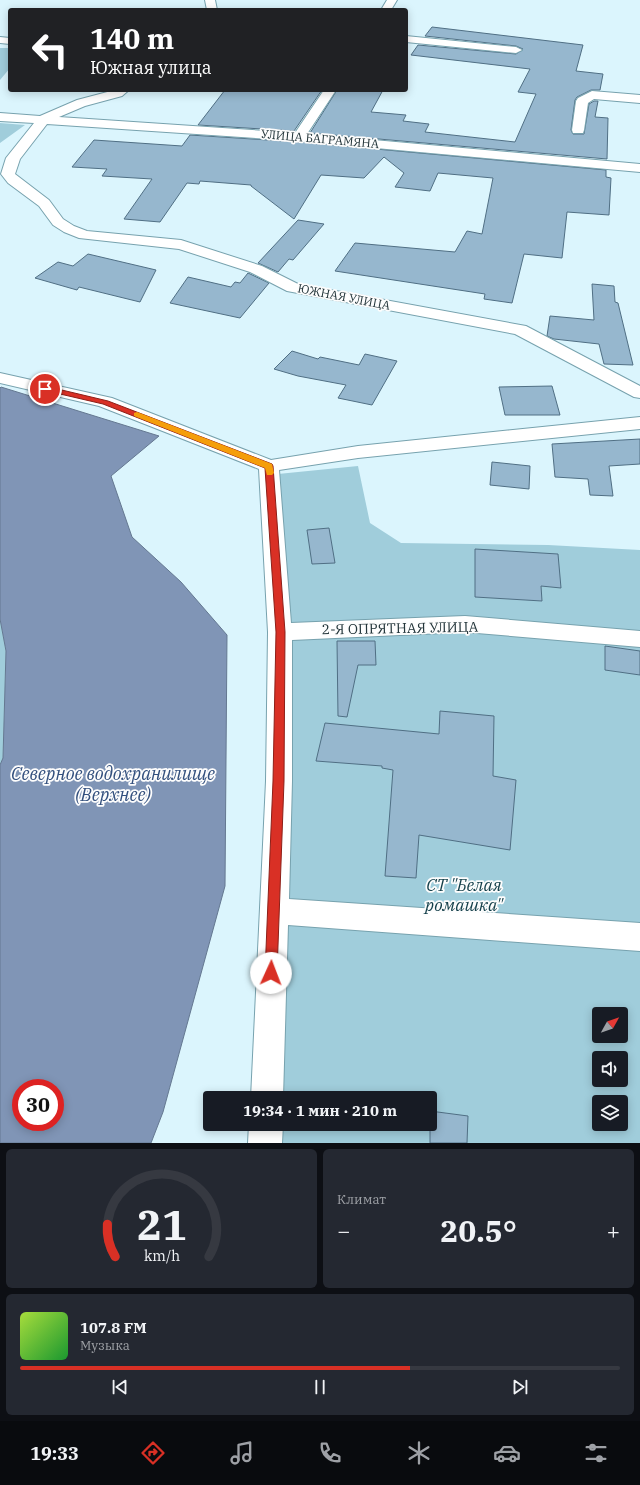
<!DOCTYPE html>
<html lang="ru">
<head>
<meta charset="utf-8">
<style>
  :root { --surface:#171b24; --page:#242831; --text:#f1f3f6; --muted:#9ea1a6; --line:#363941; --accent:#d93025 }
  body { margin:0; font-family:"IBM Plex Serif",serif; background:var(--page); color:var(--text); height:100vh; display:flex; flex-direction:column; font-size:15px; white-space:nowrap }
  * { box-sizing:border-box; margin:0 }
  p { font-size:13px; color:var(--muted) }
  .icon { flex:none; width:22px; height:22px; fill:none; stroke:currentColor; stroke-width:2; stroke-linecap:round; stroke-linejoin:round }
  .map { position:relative; height:1143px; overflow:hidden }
  .side { display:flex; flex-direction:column; gap:6px; padding:6px; background:#0d0f14; flex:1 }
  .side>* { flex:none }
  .guide { position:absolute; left:8px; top:8px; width:400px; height:84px; border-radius:4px; box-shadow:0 2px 10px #0003; background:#202124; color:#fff; overflow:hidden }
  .needle { width:26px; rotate:50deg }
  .buttons { position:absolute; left:592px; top:1007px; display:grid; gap:8px }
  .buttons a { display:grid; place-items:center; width:36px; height:36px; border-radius:4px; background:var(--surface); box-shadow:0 2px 10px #0003; font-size:20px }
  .speed { position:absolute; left:12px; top:1079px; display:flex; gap:8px; font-size:20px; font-weight:700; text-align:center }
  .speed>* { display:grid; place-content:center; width:52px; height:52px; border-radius:50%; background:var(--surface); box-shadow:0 2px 10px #0003; line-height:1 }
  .speed .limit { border:6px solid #d22; background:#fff; color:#111 }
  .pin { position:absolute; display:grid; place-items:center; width:34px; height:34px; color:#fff; margin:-17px; border:2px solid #fff; border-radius:50%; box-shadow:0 1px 4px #0007 }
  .me { position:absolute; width:44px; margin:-22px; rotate:2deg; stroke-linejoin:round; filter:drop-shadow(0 0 3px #0008) }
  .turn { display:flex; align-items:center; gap:14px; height:84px; padding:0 16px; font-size:18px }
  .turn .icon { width:52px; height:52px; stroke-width:2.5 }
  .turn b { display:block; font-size:28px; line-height:34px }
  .big { font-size:30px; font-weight:700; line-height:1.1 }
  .side .card { flex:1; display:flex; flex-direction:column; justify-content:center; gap:6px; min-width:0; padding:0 14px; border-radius:6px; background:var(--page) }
  .side .dial { align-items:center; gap:0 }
  .dial svg { height:104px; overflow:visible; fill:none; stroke:var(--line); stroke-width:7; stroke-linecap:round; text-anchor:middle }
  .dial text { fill:var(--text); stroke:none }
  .song { display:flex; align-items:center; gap:12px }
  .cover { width:48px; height:48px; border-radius:6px; background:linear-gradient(135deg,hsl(80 70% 55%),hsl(130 70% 35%)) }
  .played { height:4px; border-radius:2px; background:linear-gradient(90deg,var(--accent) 65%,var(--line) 65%) }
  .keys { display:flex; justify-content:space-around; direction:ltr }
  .heat { display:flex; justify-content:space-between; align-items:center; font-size:22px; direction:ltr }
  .side .tiles { flex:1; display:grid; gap:6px; grid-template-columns:1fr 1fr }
  .card:last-child { grid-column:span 2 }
  .trip { position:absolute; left:203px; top:1091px; width:234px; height:40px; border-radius:4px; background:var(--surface); box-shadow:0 2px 10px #0003; font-weight:700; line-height:40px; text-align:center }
  .dock { display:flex; height:64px; justify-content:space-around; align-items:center; background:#090b0e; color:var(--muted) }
  .dock .icon { width:28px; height:28px }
  .dock .active { color:var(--accent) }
  .dock b { font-size:18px; color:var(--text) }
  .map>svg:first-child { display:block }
  .green { fill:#a0cddb; fill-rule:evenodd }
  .water { fill:#8095b6; stroke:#647891; fill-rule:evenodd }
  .building { fill:#96b7ce; stroke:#506f84 }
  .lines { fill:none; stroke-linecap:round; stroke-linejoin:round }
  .minor-casing { stroke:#77a2ae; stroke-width:2 }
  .minor { fill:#fff; fill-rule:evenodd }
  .route { fill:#d93025; stroke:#8d1f18 }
  .slow { fill:#f59e0b }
  .labels { text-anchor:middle; stroke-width:3.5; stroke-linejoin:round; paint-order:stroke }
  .far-street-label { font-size:12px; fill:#23353a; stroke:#fdfdfd }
  .street-label { font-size:14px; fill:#23353a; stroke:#fdfdfd }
  .near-park-label { font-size:17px; font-style:italic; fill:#133f4a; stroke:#fdfdfd }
  .near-water-label { font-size:18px; font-style:italic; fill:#33507e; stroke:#fdfdfd }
</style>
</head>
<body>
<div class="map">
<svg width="640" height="1143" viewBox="0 0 640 1143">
  <rect width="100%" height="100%" fill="#dbf5fd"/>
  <path class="green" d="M0 48H10V68L0 80Z
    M0 123 25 125 0 143Z
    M358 466 370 523 401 543 548 545 640 550V1143H278L279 1124H430V1098H280L291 785 293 640 278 474ZM599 1014H621V1036H599ZM599 1058H621V1080H599ZM599 1102H621V1124H599Z
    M0 619 6 651 3 759 0 765Z"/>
  <path class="water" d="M1 387 159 436 111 476 132 537 181 582 227 635 225 886 163 1112 151 1143H0V765L3 758 6 651 0 619V388ZM21 1088H55V1122H21Z"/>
  <path class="building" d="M432 27 583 45 576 71 603 74 600 90H591L577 97 575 100 571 130 573 134H584L589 104 594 101H598L595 117 608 118 607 159 310 133 337 90H383L371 112 406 115 403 121 429 124 425 132 515 142 536 94 518 92 530 69 411 55 418 45 516 54 523 49 516 46 425 36Z
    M225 90H322L294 131 198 125Z
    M190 135 299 142 606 170V177L611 178 609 215 567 212 562 258 524 254 512 303 484 299 485 294 335 271 355 243 455 252 467 231 482 234 493 178 438 173 430 191 395 187 404 173 384 157 364 178 321 175 294 219 251 186V185L200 181 199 184 187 183 160 222 124 219 152 179 102 176 107 169 72 167 94 140 182 146Z
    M298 220 324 224 293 260 289 259 278 272 258 263Z
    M88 254 156 270 140 302 79 287 77 290 35 278 58 262 73 266Z
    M248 273 269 283 240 318 170 303 188 277 231 287 235 282 240 283Z
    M592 284 614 286 615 302 618 303 633 365 604 364 599 344 554 339 547 336 550 316 594 320Z
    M292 351 318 359 320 357 359 365 365 354 397 361 372 405 338 398 346 385 298 376 274 369Z
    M552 386 560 415H505L499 387Z
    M640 439V464L609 466 613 496 590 495 588 479 555 477 552 444Z
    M492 462 530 466 529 489 490 485Z
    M329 528 335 563 312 564 307 530Z
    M475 549 558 554 561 588 541 586 542 601 475 597Z
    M337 641H375L376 665H358L347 717 338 716Z
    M605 646 640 651V675L605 670Z
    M440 711 494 716 493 776 516 780 510 850 419 835 416 878 385 876 393 770 382 768V766L316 761 325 723 439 734Z
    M430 1111 468 1116 467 1143H430Z"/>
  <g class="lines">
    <g class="minor-casing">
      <path id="minor" d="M205 0H215L217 10H207Z
        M387 0H397L391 10H381Z
        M406 36 516 47 522 50 516 53 406 42Z
        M0 37 10 38V44L0 43Z
        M115 90H129L122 96 85 106 59 117 295 133 324 90H336L307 134 640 164V172L299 141 47 124 20 159 15 174 49 200 63 219 74 226 87 231 181 240 262 266 298 284 526 326 640 386V398L634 397 515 334 287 291 250 272 179 249 79 238 64 232 53 225 39 206 8 183 1 174 6 158 34 123 0 121V113L40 116 77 100Z
        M592 91 640 95V103L594 99 588 103 584 130 583 133H573L572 130 576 101 578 98Z
        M0 373 112 398 271 460 358 446 640 417V429L358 458 279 470 291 623 465 616 640 631V647L465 632 292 640V781L289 899 640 923V951L288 925 283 1098H251L266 781 268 632 259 469 99 406 0 383Z
        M249 1124H283L282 1143H248Z"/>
    </g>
    <use href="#minor" class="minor"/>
  </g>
  <path class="route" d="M45 386 108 401 272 464 273 466 285 632 284 781 277 973 275 977 271 979 267 977 265 973 273 781 276 632 265 468 103 404 43 390V387Z"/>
  <path class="slow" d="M137 412 272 464 274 473 272 475H267L265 468 134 416V413Z"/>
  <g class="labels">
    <g class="far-street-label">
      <text transform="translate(320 139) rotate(5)" y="4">УЛИЦА БАГРАМЯНА</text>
      <text transform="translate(344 297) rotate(11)" y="4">ЮЖНАЯ УЛИЦА</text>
    </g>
    <g class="street-label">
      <text transform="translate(400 628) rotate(-1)" y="5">2-Я ОПРЯТНАЯ УЛИЦА</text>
    </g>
    <g class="near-park-label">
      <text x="464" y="891">СТ "Белая<tspan x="464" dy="20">ромашка"</tspan></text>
    </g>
    <g class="near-water-label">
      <text x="113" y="780">Северное водохранилище<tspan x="113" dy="21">(Верхнее)</tspan></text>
    </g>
  </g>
</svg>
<div class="buttons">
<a><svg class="needle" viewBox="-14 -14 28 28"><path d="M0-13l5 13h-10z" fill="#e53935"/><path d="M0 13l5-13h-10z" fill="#9ea1a6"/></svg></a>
<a><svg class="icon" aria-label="sound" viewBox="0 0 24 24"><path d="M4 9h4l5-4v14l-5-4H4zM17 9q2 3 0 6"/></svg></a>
<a><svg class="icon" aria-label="layers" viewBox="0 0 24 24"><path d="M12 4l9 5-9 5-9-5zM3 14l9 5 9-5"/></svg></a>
</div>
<div class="speed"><div class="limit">30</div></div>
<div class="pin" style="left:45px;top:389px;background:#d93025"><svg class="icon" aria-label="arrive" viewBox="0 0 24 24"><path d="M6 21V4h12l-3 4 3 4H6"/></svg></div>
<svg class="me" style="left:271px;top:973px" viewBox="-20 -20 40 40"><circle r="19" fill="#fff"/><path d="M0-13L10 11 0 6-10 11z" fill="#d93025"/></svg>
<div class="trip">19:34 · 1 мин · 210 m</div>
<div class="guide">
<div class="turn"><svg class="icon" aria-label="left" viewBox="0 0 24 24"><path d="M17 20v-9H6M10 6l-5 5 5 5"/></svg><div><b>140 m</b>Южная улица</div></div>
</div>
</div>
<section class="side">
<div class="tiles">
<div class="card dial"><svg viewBox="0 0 100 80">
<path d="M14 69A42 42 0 1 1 86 69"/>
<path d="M14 69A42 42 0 0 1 8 44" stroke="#d93025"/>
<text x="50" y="56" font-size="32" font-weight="700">21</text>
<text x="50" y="72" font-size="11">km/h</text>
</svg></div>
<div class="card"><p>Климат</p>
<div class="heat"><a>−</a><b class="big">20.5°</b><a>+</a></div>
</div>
<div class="card">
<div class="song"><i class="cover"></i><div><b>107.8 FM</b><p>Музыка</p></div></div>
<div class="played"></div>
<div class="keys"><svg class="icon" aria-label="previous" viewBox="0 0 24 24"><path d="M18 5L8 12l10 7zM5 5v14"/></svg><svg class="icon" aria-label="pause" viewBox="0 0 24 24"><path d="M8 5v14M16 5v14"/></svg><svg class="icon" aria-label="next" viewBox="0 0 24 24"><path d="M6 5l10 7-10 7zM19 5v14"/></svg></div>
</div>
</div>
</section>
<nav class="dock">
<b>19:33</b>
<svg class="icon active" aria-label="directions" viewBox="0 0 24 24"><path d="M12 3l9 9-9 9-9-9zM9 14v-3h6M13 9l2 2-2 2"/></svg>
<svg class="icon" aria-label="music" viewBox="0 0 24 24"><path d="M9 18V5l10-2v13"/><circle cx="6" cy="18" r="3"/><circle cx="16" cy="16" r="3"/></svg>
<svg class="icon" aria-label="phone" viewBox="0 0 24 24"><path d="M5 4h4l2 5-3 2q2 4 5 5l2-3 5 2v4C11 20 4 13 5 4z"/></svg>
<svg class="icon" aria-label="climate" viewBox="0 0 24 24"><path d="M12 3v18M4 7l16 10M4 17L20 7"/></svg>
<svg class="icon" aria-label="car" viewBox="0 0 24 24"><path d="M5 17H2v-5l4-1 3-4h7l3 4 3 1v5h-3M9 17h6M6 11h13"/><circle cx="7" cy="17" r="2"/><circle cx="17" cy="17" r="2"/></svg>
<svg class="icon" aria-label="filters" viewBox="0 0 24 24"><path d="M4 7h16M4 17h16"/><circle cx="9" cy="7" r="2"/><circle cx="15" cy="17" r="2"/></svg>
</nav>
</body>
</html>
